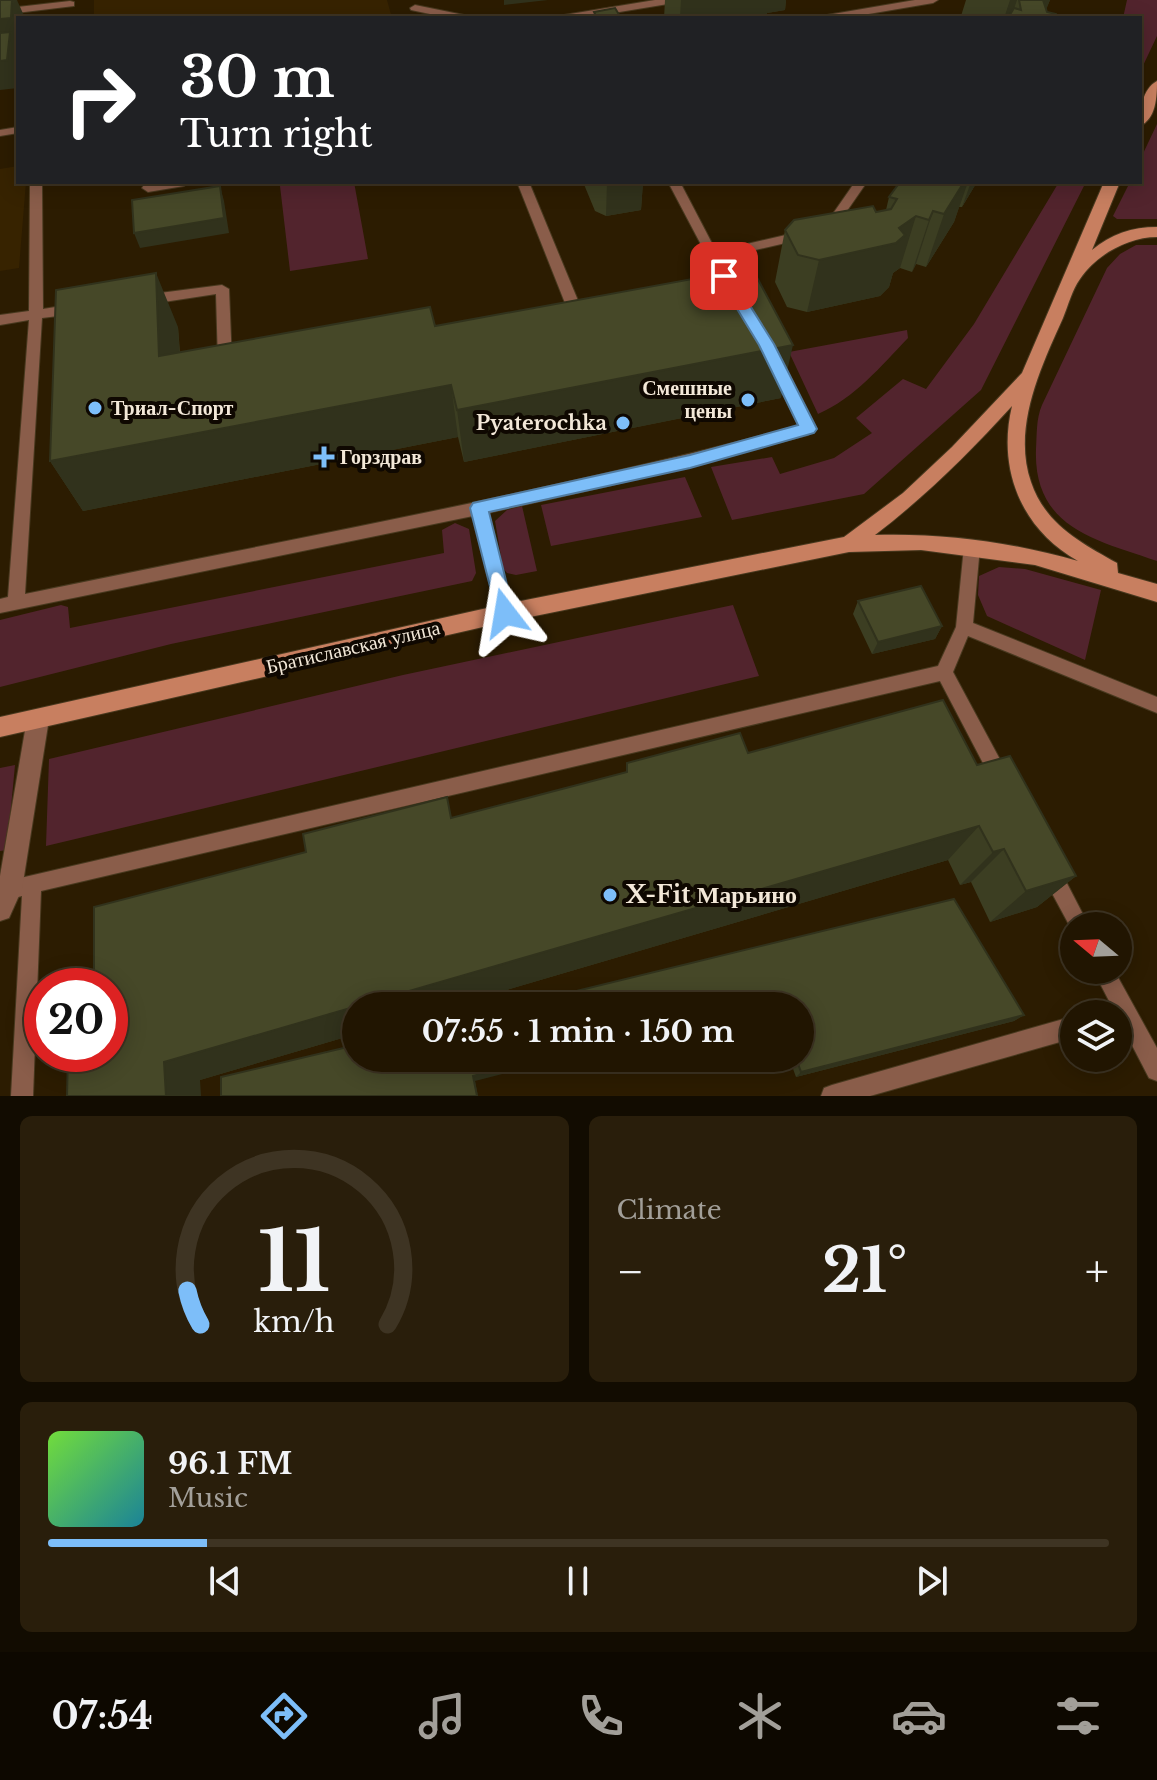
<!DOCTYPE html>
<html lang="en">
<head>
<meta charset="utf-8">
<style>
  :root { --surface:#211501; --page:#291e0b; --text:#f1f3f6; --muted:#a29f99; --line:#3e3423; --accent:#7dbef9 }
  body { margin:0; font-family:"Libre Baskerville",serif; background:var(--page); color:var(--text); height:100vh; display:flex; flex-direction:column; font-size:30px; white-space:nowrap }
  * { box-sizing:border-box; margin:0 }
  p { font-size:26px; color:var(--muted) }
  .icon { flex:none; width:44px; height:44px; fill:none; stroke:currentColor; stroke-width:2; stroke-linecap:round; stroke-linejoin:round }
  .map { position:relative; height:1096px; overflow:hidden }
  .side { display:flex; flex-direction:column; gap:20px; padding:20px; background:#120c01; flex:1 }
  .side>* { flex:none }
  .hud { position:absolute; left:16px; top:16px; width:1126px; height:168px; border-radius:0px; box-shadow:0 4px 20px #0003,0 0 0 2px var(--line); background:#202124; color:#fff; overflow:hidden }
  .needle { width:52px; rotate:289deg }
  .fabs { position:absolute; left:1060px; top:912px; display:grid; gap:16px }
  .fabs a { display:grid; place-items:center; width:72px; height:72px; border-radius:50%; background:var(--surface); box-shadow:0 4px 20px #0003,0 0 0 2px var(--line); font-size:40px }
  .speed { position:absolute; left:24px; top:968px; display:flex; gap:16px; font-size:40px; font-weight:700; text-align:center }
  .speed>* { display:grid; place-content:center; width:104px; height:104px; border-radius:50%; background:var(--surface); box-shadow:0 4px 20px #0003,0 0 0 2px var(--line); line-height:1 }
  .speed .limit { border:12px solid #d22; background:#fff; color:#111 }
  .pin { position:absolute; display:grid; place-items:center; width:68px; height:68px; color:#fff; margin:-34px; border-radius:16px; box-shadow:0 4px 12px #0006 }
  .me { position:absolute; width:88px; margin:-44px; rotate:346deg; stroke-linejoin:round; filter:drop-shadow(0 0 6px #0008) }
  .turn { display:flex; align-items:center; gap:28px; height:168px; padding:0 32px; font-size:36px }
  .turn .icon { width:104px; height:104px; stroke-width:2.5 }
  .turn b { display:block; font-size:56px; line-height:68px }
  .big { font-size:60px; font-weight:700; line-height:1.1 }
  .side .card { flex:1; display:flex; flex-direction:column; justify-content:center; gap:12px; min-width:0; padding:0 28px; border-radius:12px; background:var(--page) }
  .side .dial { align-items:center; gap:0 }
  .dial svg { height:208px; overflow:visible; fill:none; stroke:var(--line); stroke-width:7; stroke-linecap:round; text-anchor:middle }
  .dial text { fill:var(--text); stroke:none }
  .song { display:flex; align-items:center; gap:24px }
  .cover { width:96px; height:96px; border-radius:12px; background:linear-gradient(135deg,hsl(100 70% 55%),hsl(190 70% 35%)) }
  .played { height:8px; border-radius:4px; background:linear-gradient(90deg,var(--accent) 15%,var(--line) 15%) }
  .keys { display:flex; justify-content:space-around; direction:ltr }
  .heat { display:flex; justify-content:space-between; align-items:center; font-size:44px; direction:ltr }
  .side .tiles { flex:1; display:grid; gap:20px; grid-template-columns:1fr 1fr }
  .card:last-child { grid-column:span 2 }
  .trip { position:absolute; left:342px; top:992px; width:472px; height:80px; border-radius:40px; background:var(--surface); box-shadow:0 4px 20px #0003,0 0 0 2px var(--line); font-weight:700; line-height:80px; text-align:center }
  .tabs { display:flex; height:128px; justify-content:space-around; align-items:center; background:#0d0800; color:var(--muted) }
  .tabs .icon { width:56px; height:56px }
  .tabs .on { color:var(--accent) }
  .tabs b { font-size:36px; color:var(--text) }
  .map>svg:first-child { display:block }
  .built { fill:#372300 }
  .green { fill:#52242d }
  .lines { fill:none; stroke-linecap:round; stroke-linejoin:round }
  .lane-casing { stroke:#48391f; stroke-width:2 }
  .street-casing { stroke:#48391f; stroke-width:2 }
  .secondary-casing { stroke:#48391f; stroke-width:2 }
  .lane { fill:#8a5d4a; fill-rule:evenodd }
  .street { fill:#8a5d4a; fill-rule:evenodd }
  .secondary { fill:#c87f60; fill-rule:evenodd }
  .wall { fill:#3c3e22 }
  .shaded-wall { fill:#31321c }
  .building { fill:#464828; stroke:#31321c; stroke-width:2 }
  .route { fill:#7dbef9; stroke:#517ca2; stroke-width:2 }
  .poi-dot { fill:#7dbef9; stroke:#0f0801; stroke-width:3 }
  .labels { text-anchor:middle; stroke-width:8; stroke-linejoin:round; paint-order:stroke }
  .poi-label { font-size:20px; font-weight:bold; fill:#f3e8d8; stroke:#0f0801; text-anchor:end }
  .street-label { font-size:20px; fill:#f3e8d8; stroke:#0f0801 }
  .near-poi-label { font-size:24px; font-weight:bold; fill:#f3e8d8; stroke:#0f0801; text-anchor:start }
</style>
</head>
<body>
<div class="map">
<svg width="1157" height="1096" viewBox="0 0 1157 1096">
  <rect width="100%" height="100%" fill="#2c1c01"/>
  <path class="built" d="M94 0H387L392 18H94Z
    M18 166V182H26L19 268 0 271V169Z"/>
  <path class="green" d="M1127 0H1157V36L1140 72V18H1123Z
    M1157 124V219H1117L1113 216 1130 182H1140V160Z
    M311 182H354L368 259 290 271 280 186Z
    M1059 182H1086L981 390 864 494 732 520 711 467 772 457 780 474 834 458 872 433 856 418 903 379 926 389 974 324Z
    M1136 245H1157V561C1096 540 1033 528 1036 449 1037 434 1036 419 1042 405L1107 268 1120 254Z
    M907 330 908 338C881 366 855 398 818 414L789 352Z
    M685 477 702 517 551 546 541 505Z
    M522 506 537 571 516 575 507 573 503 568 495 521 507 510Z
    M455 523 469 529 476 573 472 581 171 644 0 687V620L61 605 68 607 70 628 444 553 442 530Z
    M999 567 1025 569 1101 590 1085 660 987 616 978 595 979 576Z
    M733 605 759 676 46 846 49 759 403 675Z
    M15 765 7 850 0 851V768Z"/>
  <g class="lines">
    <g class="lane-casing">
      <path id="lane" d="M655 0H679L674 3 583 18H559L564 15Z
        M915 0H938L933 3 845 18H822L827 15Z
        M70 1 74 2V6L0 15V9Z
        M415 5 464 15 469 18H449L411 10 410 8Z
        M18 127V133L0 136V130Z
        M30 182H42L43 309 74 304 81 309 74 314 42 318 25 594C284 540 543 494 799 426L768 362 775 357 782 362 815 429 808 435 608 486 488 513 513 613 511 618 505 620 499 618 497 613 473 516 0 613V599L8 597 29 320 0 325V315L29 311Z
        M161 182H190L184 186 148 192 142 188 144 185Z
        M517 182H529L579 303 577 306 572 308 565 303Z
        M668 182H680L716 251 803 231 809 235 803 239 720 258 731 276 729 279 700 282V276L716 273Z
        M855 182H867L833 231H825L823 228Z
        M222 285 229 289 232 363 225 368 218 363 216 294 144 305 137 300 144 295Z
        M972 540 978 542 980 547 973 623 1157 697V713L968 636 953 672 1011 780 1009 786 1002 789 995 786 940 681 41 891 33 1096H11L22 896 10 899 3 896 0 889 3 882 938 666 956 627 964 547 966 542Z
        M1050 861 1057 864 1089 926H1074V934L1040 871 1043 864Z
        M1093 970H1114L1157 1048V1081L1149 1078Z
        M1074 1016V1038L870 1096H821L824 1088 832 1085Z"/>
    </g>
    <g class="street-casing">
      <path id="street" d="M38 709 46 712 49 719 22 889 9 918 0 921V876L27 719 30 712Z"/>
    </g>
    <g class="secondary-casing">
      <path id="secondary" d="M1157 81C1157 97 1156 119 1140 126 1140 110 1142 89 1157 81Z
        M1104 182H1120L1092 250C1111 234 1132 227 1157 227V237C1128 237 1096 255 1080 279 1072 290 1068 306 1063 318 1041 367 1012 428 1031 482 1045 524 1081 543 1117 563L1118 573 1157 584V602L1035 565 921 550 849 552 505 622 0 737V717L505 604 844 537 903 493 952 447 1022 373ZM1012 406C997 469 1021 529 1078 561 1012 542 943 533 875 535 926 496 969 453 1012 406Z"/>
    </g>
    <use href="#lane" class="lane"/>
    <use href="#street" class="street"/>
    <use href="#secondary" class="secondary"/>
  </g>
  <path class="wall" d="M665 0H786L785 10 767 13 766 18H664Z
    M966 0H1050L1046 9 1047 12 1056 18H964L961 16Z
    M583 182H643L641 210 606 216 595 211Z
    M900 182H977L962 207H959L954 222 926 267 916 264 912 272 900 268 893 273 889 287 880 296 807 312 787 307 775 282 785 230 886 210 889 197Z
    M435 326 781 398 464 462 458 437 83 511 50 461 178 327 180 352Z
    M858 601 942 626 935 639 872 654 853 614Z
    M748 753 977 765 1076 876 1037 907 990 922 971 882 960 885 948 860 452 1006H356V1034L200 1080 94 978 452 818 626 772 627 763Z
    M954 899 1024 1015 1014 1021 796 1077 789 1058H800V1006H769L768 1005 763 1006H515Z"/>
  <path class="shaded-wall" d="M12 0H17L25 18H18V46H16L18 50V88L0 90V19Z
    M504 0H548L504 5Z
    M681 0H786L785 10 767 13 766 18H680Z
    M1010 0H1017L1011 18H1004Z
    M1043 0H1050L1043 18Z
    M607 182H643L641 210 606 216Z
    M964 182H968L954 222 926 267 944 214Z
    M971 182H977L962 207Z
    M220 186 224 201 229 233 140 248 134 233Z
    M933 211 916 264 912 272 929 220Z
    M916 216 900 268 893 273 889 287 880 296 807 312 819 260 899 228Z
    M156 273 178 327 183 408 159 356Z
    M793 345 781 398 464 462 457 410Z
    M451 385 458 437 83 511 50 461Z
    M942 626 935 639 872 654 878 642Z
    M979 826 948 860 452 1006H356Z
    M1004 849 971 882 960 885 993 852Z
    M1076 876 1037 907 990 922 1026 891Z
    M773 998 768 1005 763 1006H742Z
    M356 1006V1034L200 1080 201 1096H166L164 1062Z
    M1024 1015 1014 1021 796 1077 801 1072Z
    M543 1058H564L475 1081 478 1096H477L473 1076Z"/>
  <path class="building" d="M0 0H12L11 18 0 19Z
    M1019 0H1045H1043L1047 12 1056 14V18H1008L1014 8 1021 10Z
    M615 8 621 18H597L594 12Z
    M10 32 7 60 0 61V33Z
    M900 182H964L944 214 933 211 929 220 916 216 899 228 905 235 896 243 819 260 798 255 785 230 794 220 873 206 876 212 891 209 897 199 889 197Z
    M220 186 224 218 134 233 132 200Z
    M752 268 793 345 457 410 451 385 50 461 56 290 156 273 159 356 430 307 435 326Z
    M921 586 942 626 878 642 858 601Z
    M943 700 977 765 1010 756 1076 876 1026 891 1004 849 993 852 979 826 164 1062 166 1096H67L68 1054H110V986H68V985L94 978V907L306 852 303 834 447 797 451 818 627 772V763L740 733 748 753Z
    M954 899 1024 1015 801 1072 796 1058H800V1006H776L773 998 742 1006H515Z
    M356 1045V1058H543L473 1076 477 1096H221V1077Z"/>
  <path class="route" d="M724 271 729 272 774 344 817 429 814 433 690 468 489 512 514 613 511 618H498L470 508 473 503 690 455 798 425 759 345 717 276Z"/>
  <g class="poi-dot">
    <circle cx="748" cy="400" r="8"/>
    <circle cx="95" cy="408" r="8"/>
    <circle cx="623" cy="423" r="8"/>
    <path d="M320 445h8v8h8v8h-8v8h-8v-8h-8v-8h8z"/>
    <circle cx="610" cy="895" r="8"/>
  </g>
  <g class="labels">
    <g class="poi-label">
      <text x="732" y="395">Смешные<tspan x="732" dy="23">цены</tspan></text>
      <text x="111" y="415" text-anchor="start">Триал-Спорт</text>
      <text x="607" y="430">Pyaterochka</text>
      <text x="340" y="464" text-anchor="start">Горздрав</text>
    </g>
    <g class="street-label">
      <text transform="translate(353 647) rotate(-13)" y="7">Братиславская улица</text>
    </g>
    <g class="near-poi-label">
      <text x="626" y="903">X-Fit Марьино</text>
    </g>
  </g>
</svg>
<div class="fabs">
<a><svg class="needle" viewBox="-14 -14 28 28"><path d="M0-13l5 13h-10z" fill="#e53935"/><path d="M0 13l5-13h-10z" fill="#a29f99"/></svg></a>
<a><svg class="icon" aria-label="layers" viewBox="0 0 24 24"><path d="M12 4l9 5-9 5-9-5zM3 14l9 5 9-5"/></svg></a>
</div>
<div class="speed"><div class="limit">20</div></div>
<div class="pin" style="left:724px;top:276px;background:#d93025"><svg class="icon" aria-label="arrive" viewBox="0 0 24 24"><path d="M6 21V4h12l-3 4 3 4H6"/></svg></div>
<svg class="me" style="left:505px;top:613px" viewBox="-20 -20 40 40"><path d="M0-17L14 15 0 8-14 15z" fill="#7dbef9" stroke="#fff" stroke-width="4"/></svg>
<div class="trip">07:55 · 1 min · 150 m</div>
<div class="hud">
<div class="turn"><svg class="icon" aria-label="right" viewBox="0 0 24 24"><path d="M7 20v-9h11M14 6l5 5-5 5"/></svg><div><b>30 m</b>Turn right</div></div>
</div>
</div>
<section class="side">
<div class="tiles">
<div class="card dial"><svg viewBox="0 0 100 80">
<path d="M14 69A42 42 0 1 1 86 69"/>
<path d="M14 69A42 42 0 0 1 9 56" stroke="#7dbef9"/>
<text x="50" y="56" font-size="32" font-weight="700">11</text>
<text x="50" y="72" font-size="11">km/h</text>
</svg></div>
<div class="card"><p>Climate</p>
<div class="heat"><a>−</a><b class="big">21°</b><a>+</a></div>
</div>
<div class="card">
<div class="song"><i class="cover"></i><div><b>96.1 FM</b><p>Music</p></div></div>
<div class="played"></div>
<div class="keys"><svg class="icon" aria-label="previous" viewBox="0 0 24 24"><path d="M18 5L8 12l10 7zM5 5v14"/></svg><svg class="icon" aria-label="pause" viewBox="0 0 24 24"><path d="M8 5v14M16 5v14"/></svg><svg class="icon" aria-label="next" viewBox="0 0 24 24"><path d="M6 5l10 7-10 7zM19 5v14"/></svg></div>
</div>
</div>
</section>
<nav class="tabs">
<b>07:54</b>
<svg class="icon on" aria-label="directions" viewBox="0 0 24 24"><path d="M12 3l9 9-9 9-9-9zM9 14v-3h6M13 9l2 2-2 2"/></svg>
<svg class="icon" aria-label="music" viewBox="0 0 24 24"><path d="M9 18V5l10-2v13"/><circle cx="6" cy="18" r="3"/><circle cx="16" cy="16" r="3"/></svg>
<svg class="icon" aria-label="phone" viewBox="0 0 24 24"><path d="M5 4h4l2 5-3 2q2 4 5 5l2-3 5 2v4C11 20 4 13 5 4z"/></svg>
<svg class="icon" aria-label="climate" viewBox="0 0 24 24"><path d="M12 3v18M4 7l16 10M4 17L20 7"/></svg>
<svg class="icon" aria-label="car" viewBox="0 0 24 24"><path d="M5 17H2v-5l4-1 3-4h7l3 4 3 1v5h-3M9 17h6M6 11h13"/><circle cx="7" cy="17" r="2"/><circle cx="17" cy="17" r="2"/></svg>
<svg class="icon" aria-label="filters" viewBox="0 0 24 24"><path d="M4 7h16M4 17h16"/><circle cx="9" cy="7" r="2"/><circle cx="15" cy="17" r="2"/></svg>
</nav>
</body>
</html>
